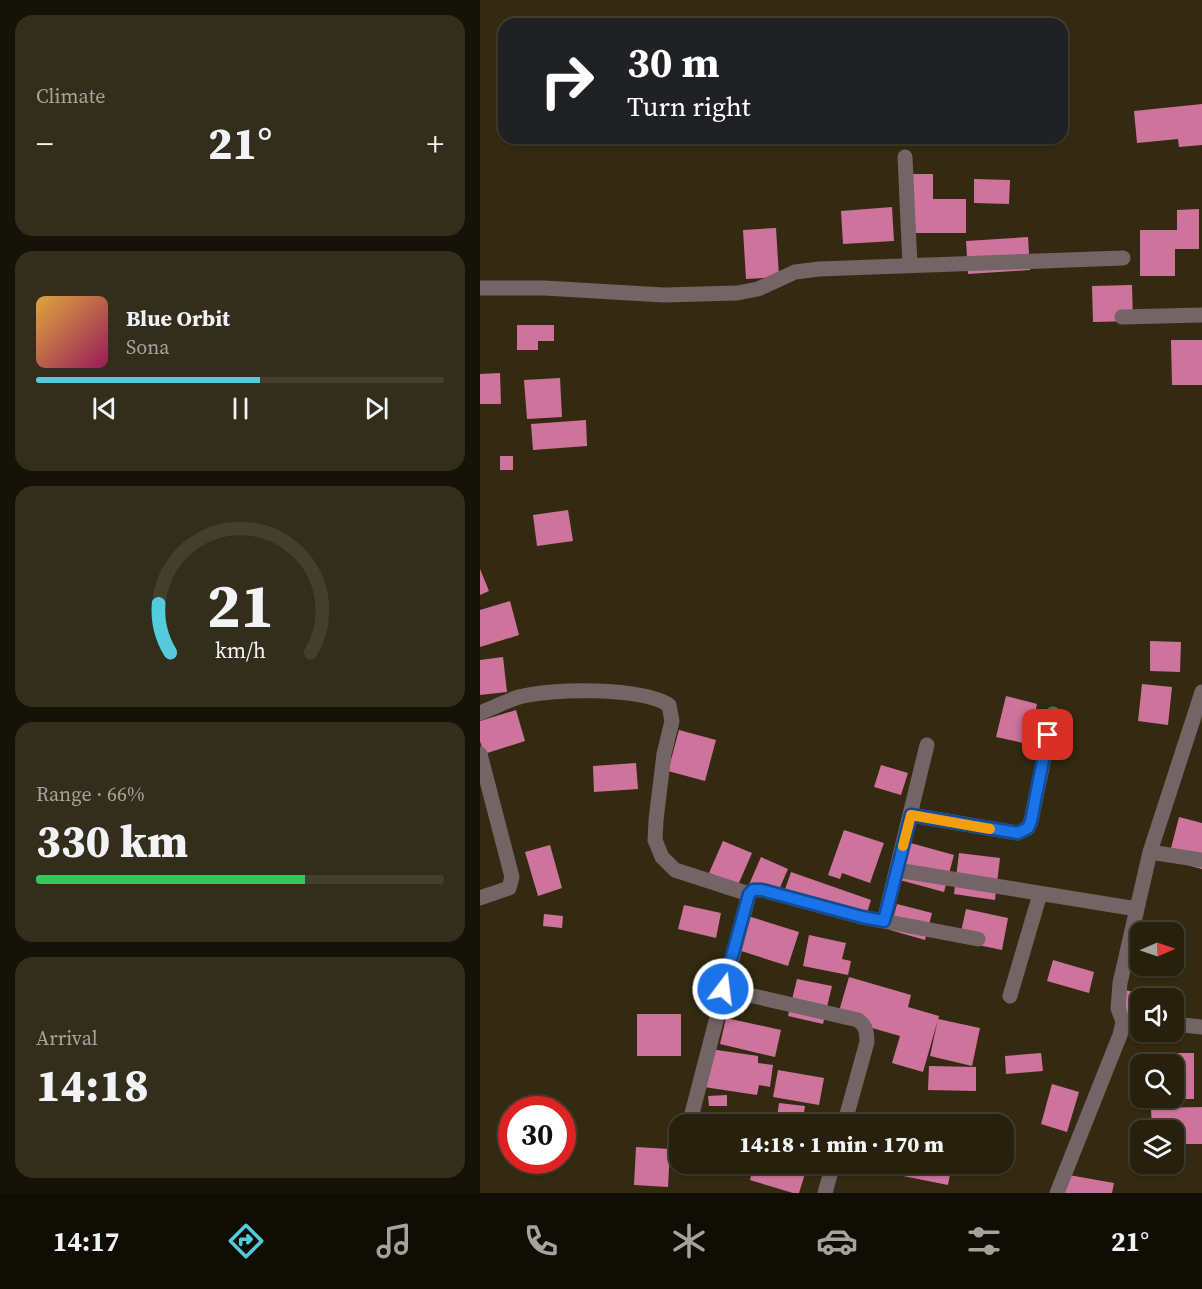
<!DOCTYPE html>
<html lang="en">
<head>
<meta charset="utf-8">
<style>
  :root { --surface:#27200d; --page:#332d1b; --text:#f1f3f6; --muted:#a4a39d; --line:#433e2e; --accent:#54cadd }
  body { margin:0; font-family:"Source Serif 4",serif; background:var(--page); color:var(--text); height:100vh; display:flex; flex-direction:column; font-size:22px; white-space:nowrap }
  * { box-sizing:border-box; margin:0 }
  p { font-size:20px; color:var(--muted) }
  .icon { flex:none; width:33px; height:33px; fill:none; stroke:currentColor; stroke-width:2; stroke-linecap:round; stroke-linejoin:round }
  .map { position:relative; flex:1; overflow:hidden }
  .side { display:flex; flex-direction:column; gap:15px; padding:15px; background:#151207; width:480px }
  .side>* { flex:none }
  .top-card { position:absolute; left:18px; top:18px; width:570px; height:126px; border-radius:18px; box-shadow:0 2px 4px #0004,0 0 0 2px var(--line); background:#202124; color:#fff; overflow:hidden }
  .needle { width:39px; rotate:88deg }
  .tools { position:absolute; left:650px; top:922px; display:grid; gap:12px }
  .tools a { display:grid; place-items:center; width:54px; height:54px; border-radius:12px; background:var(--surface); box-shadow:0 2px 4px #0004,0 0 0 2px var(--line); font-size:30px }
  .speed { position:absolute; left:18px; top:1096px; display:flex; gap:12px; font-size:30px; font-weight:700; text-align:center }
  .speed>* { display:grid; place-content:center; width:78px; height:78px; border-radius:50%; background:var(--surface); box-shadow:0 2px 4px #0004,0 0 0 2px var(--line); line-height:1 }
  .speed .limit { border:9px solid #d22; background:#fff; color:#111 }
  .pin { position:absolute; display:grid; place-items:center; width:51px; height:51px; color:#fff; margin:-26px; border-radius:12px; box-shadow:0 3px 9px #0006 }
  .me { position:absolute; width:66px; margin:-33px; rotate:15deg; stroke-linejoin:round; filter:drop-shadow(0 0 4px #0008) }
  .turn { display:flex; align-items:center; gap:21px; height:126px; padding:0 30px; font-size:27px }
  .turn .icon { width:78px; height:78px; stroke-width:2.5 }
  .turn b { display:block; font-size:42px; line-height:51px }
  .big { font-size:45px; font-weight:800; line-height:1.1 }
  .side .tile { flex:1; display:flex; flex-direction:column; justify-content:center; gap:9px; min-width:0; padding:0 21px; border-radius:18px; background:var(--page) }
  .side .dial { align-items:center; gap:0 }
  .dial svg { height:156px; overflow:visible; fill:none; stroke:var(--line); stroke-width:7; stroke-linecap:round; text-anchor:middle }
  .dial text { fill:var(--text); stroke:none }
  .song { display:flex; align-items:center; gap:18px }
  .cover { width:72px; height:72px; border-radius:9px; background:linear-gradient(135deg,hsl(40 70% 55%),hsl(330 70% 35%)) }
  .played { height:6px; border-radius:3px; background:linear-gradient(90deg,var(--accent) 55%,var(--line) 55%) }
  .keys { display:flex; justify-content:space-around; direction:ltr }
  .heat { display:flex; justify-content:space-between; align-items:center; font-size:33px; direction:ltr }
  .charge { height:9px; border-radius:4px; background:linear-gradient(90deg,#34c759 66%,var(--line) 0) }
  .trip { position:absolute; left:189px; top:1114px; width:345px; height:60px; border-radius:18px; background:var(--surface); box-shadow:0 2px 4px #0004,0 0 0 2px var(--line); font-weight:800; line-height:60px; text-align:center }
  .menu { display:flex; height:96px; justify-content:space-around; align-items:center; background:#100d05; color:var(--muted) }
  .menu .icon { width:42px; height:42px }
  .menu .selected { color:var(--accent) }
  .menu b { font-size:27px; color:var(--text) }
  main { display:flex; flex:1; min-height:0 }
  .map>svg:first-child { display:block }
  .building { fill:#ce749c }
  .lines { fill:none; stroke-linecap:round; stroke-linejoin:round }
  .minor { stroke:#736466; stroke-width:15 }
  .route-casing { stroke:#114b97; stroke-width:15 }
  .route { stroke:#1a73e8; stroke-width:10 }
  .slow { stroke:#f59e0b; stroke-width:10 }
</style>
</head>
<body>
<main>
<section class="side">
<div class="tile"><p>Climate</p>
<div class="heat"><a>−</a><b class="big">21°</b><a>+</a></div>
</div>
<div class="tile">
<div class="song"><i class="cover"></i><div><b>Blue Orbit</b><p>Sona</p></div></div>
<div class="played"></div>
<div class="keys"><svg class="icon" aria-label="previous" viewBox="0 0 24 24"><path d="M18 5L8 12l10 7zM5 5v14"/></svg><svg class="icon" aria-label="pause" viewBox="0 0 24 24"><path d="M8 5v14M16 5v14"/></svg><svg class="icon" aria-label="next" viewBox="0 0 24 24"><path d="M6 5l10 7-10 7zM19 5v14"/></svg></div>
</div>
<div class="tile dial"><svg viewBox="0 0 100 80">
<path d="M14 69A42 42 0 1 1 86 69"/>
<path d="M14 69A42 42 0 0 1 8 44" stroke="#54cadd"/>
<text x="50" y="56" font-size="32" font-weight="700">21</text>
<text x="50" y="72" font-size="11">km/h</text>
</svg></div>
<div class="tile"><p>Range · 66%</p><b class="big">330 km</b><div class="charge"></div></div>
<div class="tile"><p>Arrival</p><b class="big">14:18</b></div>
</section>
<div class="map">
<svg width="722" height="1193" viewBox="0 0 722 1193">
  <rect width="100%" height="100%" fill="#342a11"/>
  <path class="building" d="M722 104V145L699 147 698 139 657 143 654 111Z
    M429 174H453V199H486V233H430Z
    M494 179 530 180 529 204 494 203Z
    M412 207 414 241 363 244 361 211Z
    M719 209V249H695V276H660V230H697V210Z
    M296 228 299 277 266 279 263 230Z
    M548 237 550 270 488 274 486 241Z
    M652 285 653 321 613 322 612 286Z
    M37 325H74V341H58V350H37Z
    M691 340H722V385H692Z
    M20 373 21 404H0V374Z
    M80 378 82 417 47 419 44 380Z
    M106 420 107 446 53 450 51 424Z
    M20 456H33V470H20Z
    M88 510 93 541 57 546 53 515Z
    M0 569 9 591 0 595Z
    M30 601 39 635 0 647V610Z
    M670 641 701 642 700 672 670 671Z
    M23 657 27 692 0 695V660Z
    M662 684 692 687 688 725 658 721Z
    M526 696 557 704 548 744 516 737Z
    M36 710 45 741 4 754 0 741V721Z
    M199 730 236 740 225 781 188 771Z
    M156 763 158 789 114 792 113 766Z
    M401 765 428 773 421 795 394 787Z
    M699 817 722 823V869L688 860Z
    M364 830 404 843 390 883 362 873 360 879 348 875Z
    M243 841 272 853 258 885 229 873Z
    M427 842 474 855 464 892 416 879Z
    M70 845 82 888 58 896 45 852Z
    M479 853 520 858 515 900 474 894Z
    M281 857 308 869 295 899 268 887Z
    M311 872 391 900 383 925 302 898Z
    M417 904 452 913 445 940 410 930Z
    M204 905 241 913 236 938 198 929Z
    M486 909 528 918 522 950 479 941Z
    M64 914 83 916 82 928 63 926Z
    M268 916 319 932 308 966 258 950Z
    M329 935 366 943 362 959 371 961 368 975 323 966Z
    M573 960 614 972 609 993 567 981Z
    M369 977 431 995 428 1007 459 1016 443 1072 412 1063 420 1036 357 1018Z
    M317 979 352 986 343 1024 308 1016Z
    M640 989 683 998V999H660V1021L635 1016Z
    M157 1014H201V1056H157Z
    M246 1018 301 1030 295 1057 240 1044Z
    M458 1019 500 1028 492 1066 450 1056Z
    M230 1049 278 1056V1063L293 1065 290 1087 279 1085 277 1095 224 1087Z
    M561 1053 563 1071 526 1074 525 1056Z
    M677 1053H714V1099H693V1065H676Z
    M449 1066 496 1067V1091L448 1090Z
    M298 1070 344 1078 339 1105 293 1097Z
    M572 1084 599 1092 587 1132 561 1124Z
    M247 1095V1106H229L228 1096Z
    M299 1103 325 1106 322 1125H296Z
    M722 1107V1144H693V1131H672L671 1108Z
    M156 1147 190 1149 188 1187 154 1185Z
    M274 1164H328L319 1193H313L270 1180Z
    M426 1164H472L468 1185 423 1176Z
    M583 1174 634 1183 632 1193H579Z"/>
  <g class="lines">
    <path class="minor" d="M425 157 430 265
      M0 288H64L184 295 257 293 278 289 315 272 339 269 643 258
      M642 317 722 315
      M0 713C13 708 26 701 39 697 71 688 161 687 189 705L192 721 184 754 176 820 175 840 182 857 195 870 269 894
      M0 754 32 877 29 888 0 898
      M431 815 538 833 548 828 551 821 573 714
      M670 852 722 860
      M417 870 657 909
      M404 921 447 745
      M243 989 378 1020C386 1026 387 1032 387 1042L364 1125
      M530 996 560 894
      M643 1022 660 1023
      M693 1024 722 1027
      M209 1125 269 894 273 890H282L382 917 498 939
      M345 1193 353 1164
      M577 1193 640 1035 643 1022 638 1008 640 983 670 852 722 692"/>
  </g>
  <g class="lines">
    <g class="route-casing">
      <path id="route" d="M243 989 269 894 273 890H282L382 917 404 921 431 815 538 833 548 828 551 821 568 735"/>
    </g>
    <use href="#route" class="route"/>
    <path class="slow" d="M423 846 431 815 510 829"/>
  </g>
</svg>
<div class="tools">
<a><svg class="needle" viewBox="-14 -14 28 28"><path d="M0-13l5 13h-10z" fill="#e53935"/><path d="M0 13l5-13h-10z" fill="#a4a39d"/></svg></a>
<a><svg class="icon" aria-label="sound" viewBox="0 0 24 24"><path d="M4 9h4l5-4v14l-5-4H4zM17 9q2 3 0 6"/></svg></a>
<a><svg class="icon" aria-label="search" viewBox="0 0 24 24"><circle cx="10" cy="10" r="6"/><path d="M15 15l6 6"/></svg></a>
<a><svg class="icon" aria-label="layers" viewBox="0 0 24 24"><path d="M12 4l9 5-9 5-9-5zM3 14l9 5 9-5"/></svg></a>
</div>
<div class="speed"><div class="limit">30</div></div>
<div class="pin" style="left:568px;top:735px;background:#d93025"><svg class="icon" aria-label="arrive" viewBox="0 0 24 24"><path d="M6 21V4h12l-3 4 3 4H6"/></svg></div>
<svg class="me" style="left:243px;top:989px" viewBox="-20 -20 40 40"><circle r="17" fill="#1a73e8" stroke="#fff" stroke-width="3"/><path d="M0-11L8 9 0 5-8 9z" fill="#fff"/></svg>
<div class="trip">14:18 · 1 min · 170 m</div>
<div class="top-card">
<div class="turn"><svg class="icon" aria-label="right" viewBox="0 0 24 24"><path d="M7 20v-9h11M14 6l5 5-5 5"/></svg><div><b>30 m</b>Turn right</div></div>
</div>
</div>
</main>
<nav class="menu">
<b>14:17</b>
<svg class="icon selected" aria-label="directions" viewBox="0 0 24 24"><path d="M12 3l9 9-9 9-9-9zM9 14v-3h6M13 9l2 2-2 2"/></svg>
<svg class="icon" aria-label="music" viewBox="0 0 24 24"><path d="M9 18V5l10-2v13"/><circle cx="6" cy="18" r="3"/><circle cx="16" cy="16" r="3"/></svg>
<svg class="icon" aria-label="phone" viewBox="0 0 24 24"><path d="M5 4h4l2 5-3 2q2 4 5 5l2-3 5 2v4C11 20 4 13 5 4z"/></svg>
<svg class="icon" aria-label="climate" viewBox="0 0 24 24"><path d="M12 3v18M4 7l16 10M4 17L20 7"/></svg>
<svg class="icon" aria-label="car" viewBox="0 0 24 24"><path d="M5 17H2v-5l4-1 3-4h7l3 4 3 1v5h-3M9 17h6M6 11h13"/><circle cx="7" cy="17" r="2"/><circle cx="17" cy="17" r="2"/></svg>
<svg class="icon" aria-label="filters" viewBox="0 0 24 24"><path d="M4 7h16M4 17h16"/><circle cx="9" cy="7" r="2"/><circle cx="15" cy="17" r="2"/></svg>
<b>21°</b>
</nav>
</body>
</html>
